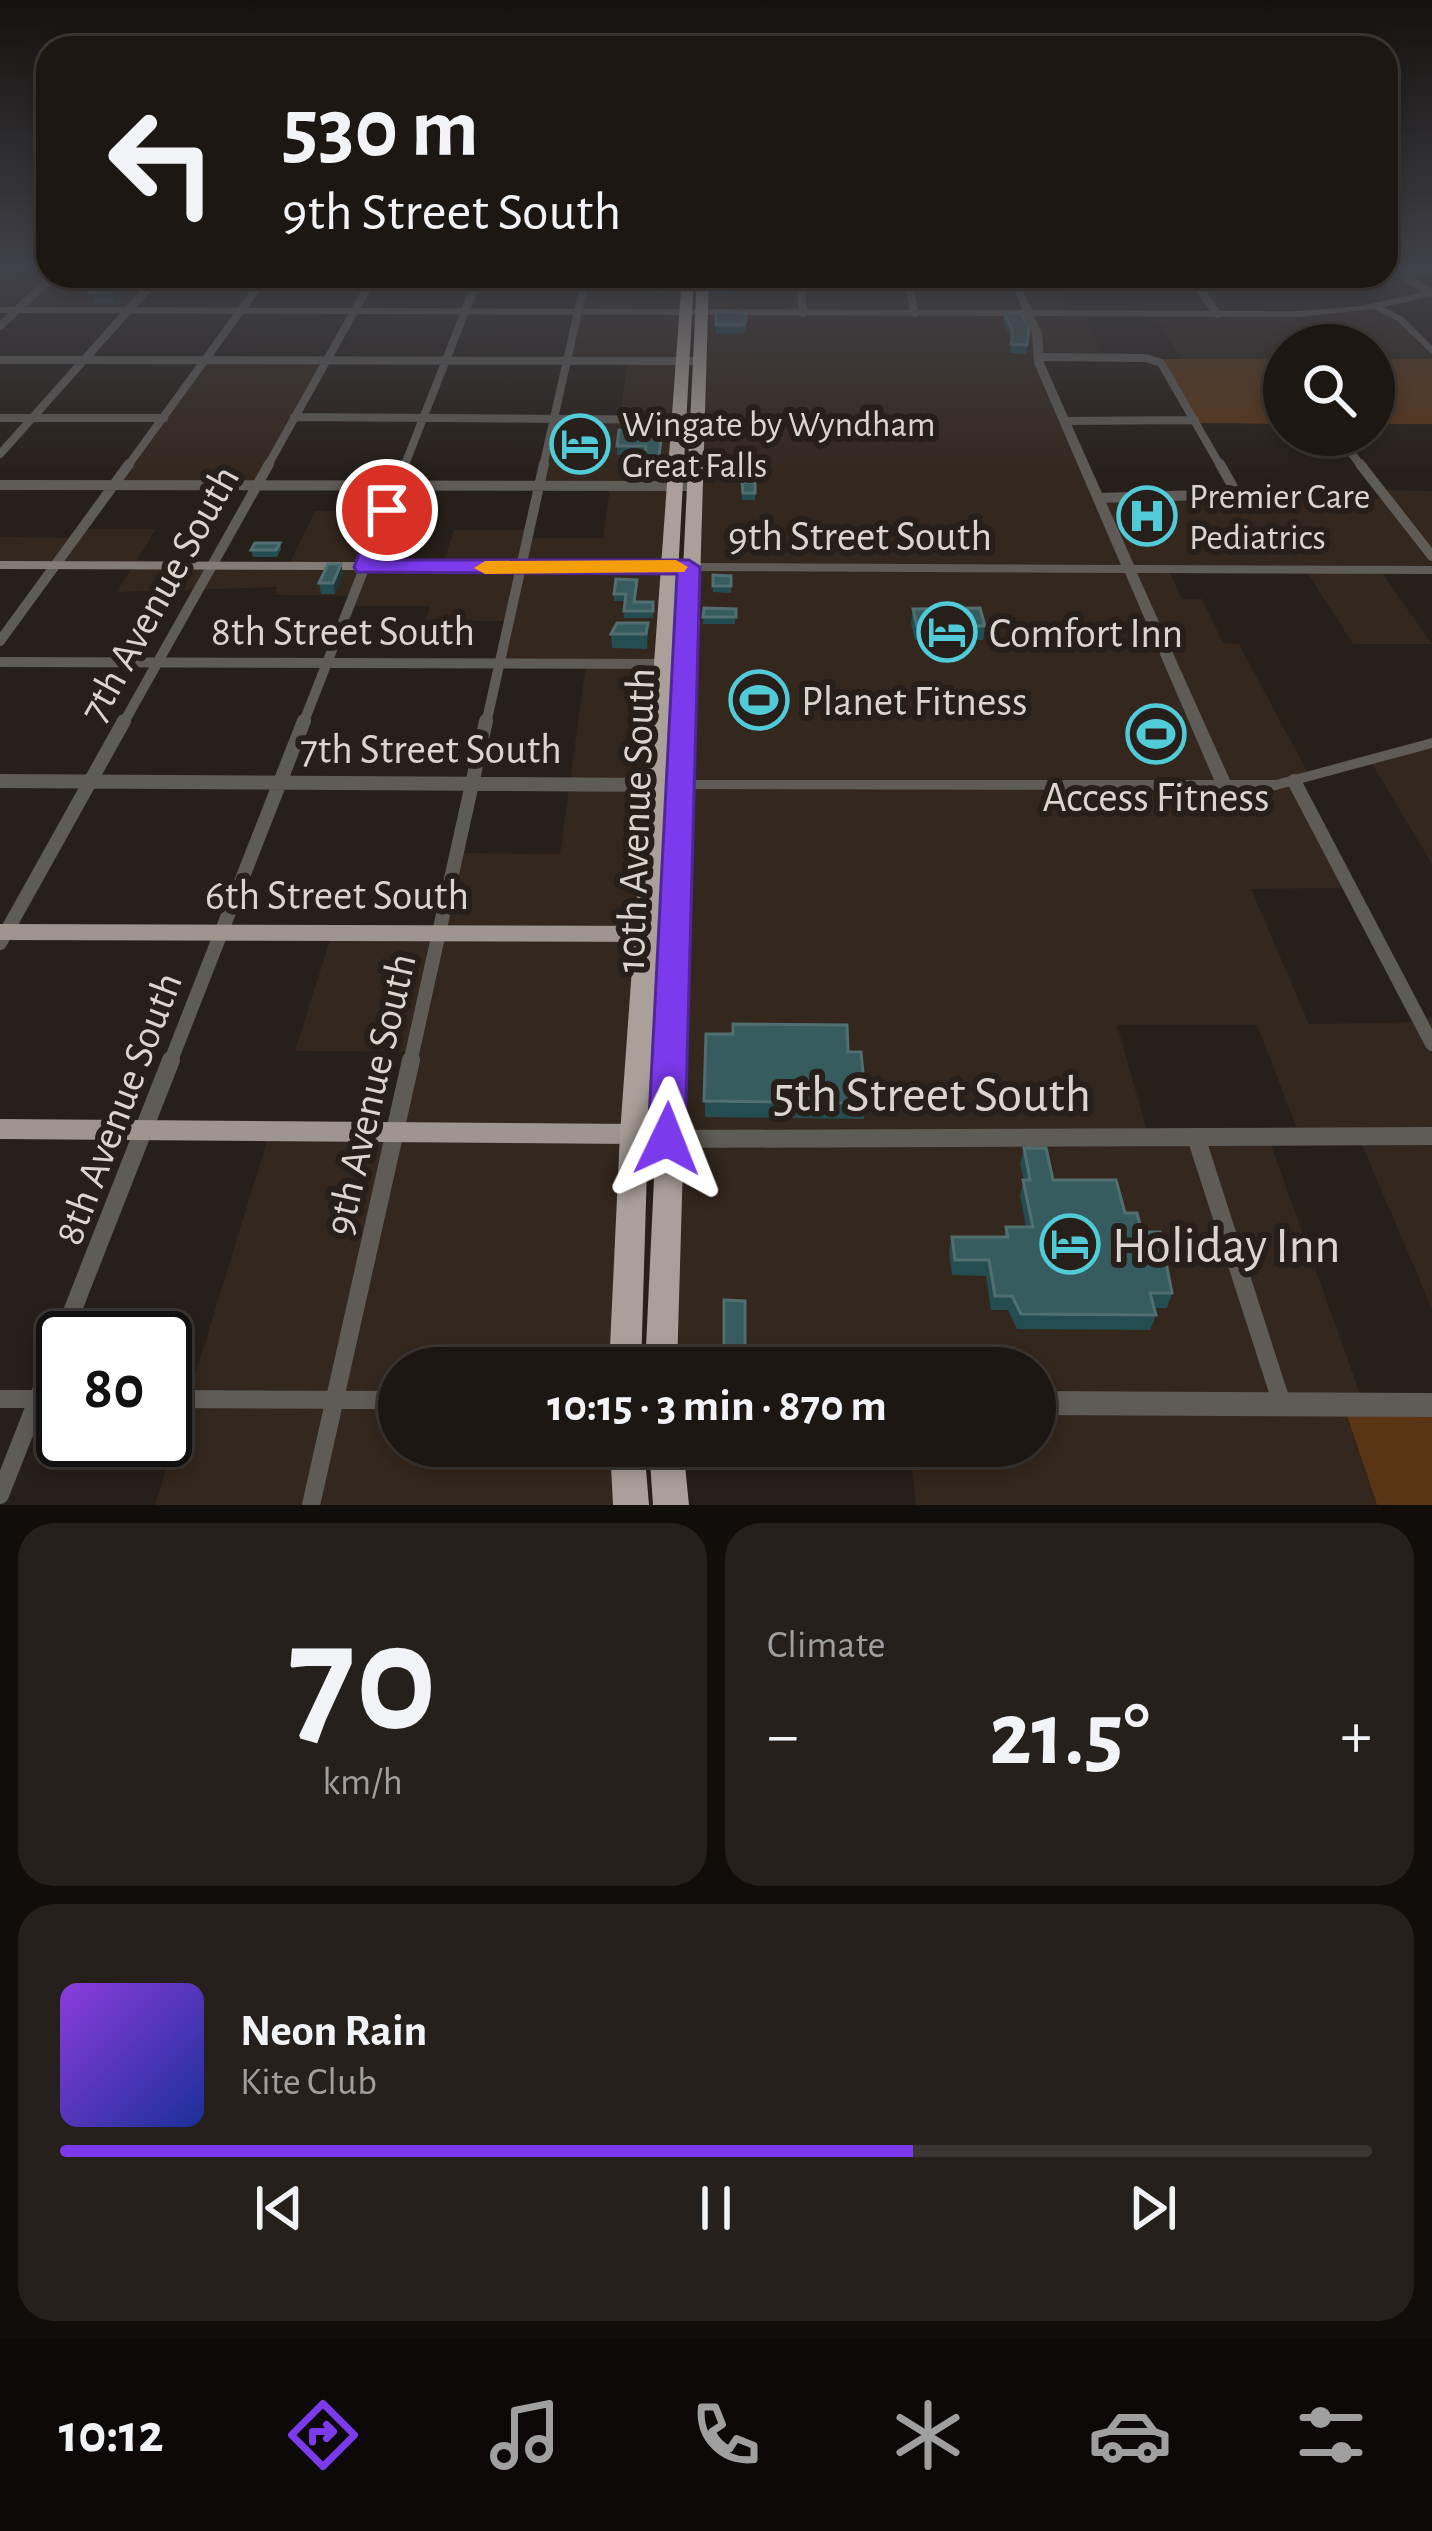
<!DOCTYPE html>
<html lang="en">
<head>
<meta charset="utf-8">
<style>
  :root { --surface:#1d1713; --page:#25201c; --text:#f1f3f6; --muted:#a09fa0; --line:#3b3633; --accent:#7c3aed }
  body { margin:0; font-family:"Alegreya Sans",sans-serif; background:var(--page); color:var(--text); height:100vh; display:flex; flex-direction:column; font-size:45px; white-space:nowrap }
  * { box-sizing:border-box; margin:0 }
  p { font-size:39px; color:var(--muted) }
  .icon { flex:none; width:66px; height:66px; fill:none; stroke:currentColor; stroke-width:2; stroke-linecap:round; stroke-linejoin:round }
  .map { position:relative; height:1505px; overflow:hidden }
  .sheet { display:flex; flex-direction:column; gap:18px; padding:18px; background:#100d0a; flex:1 }
  .sheet>* { flex:none }
  .guide { position:absolute; left:36px; top:36px; width:1362px; height:252px; border-radius:36px; box-shadow:0 6px 18px #0003,0 0 0 3px var(--line); background:#1d1713; color:var(--text); overflow:hidden }
  .tools { position:absolute; left:1263px; top:324px; display:grid; gap:24px }
  .tools a { display:grid; place-items:center; width:132px; height:132px; border-radius:50%; background:var(--surface); box-shadow:0 6px 18px #0003,0 0 0 3px var(--line); font-size:60px }
  .speed { position:absolute; left:36px; top:1311px; display:flex; gap:24px; font-size:60px; font-weight:700; text-align:center }
  .speed>* { display:grid; place-content:center; width:156px; height:156px; border-radius:50%; background:var(--surface); box-shadow:0 6px 18px #0003,0 0 0 3px var(--line); line-height:1 }
  .speed .limit { border:6px solid #111; border-radius:18px; background:#fff; color:#111 }
  .pin { position:absolute; display:grid; place-items:center; width:102px; height:102px; color:#fff; margin:-51px; border:6px solid #fff; border-radius:50%; box-shadow:0 3px 12px #0007 }
  .me { position:absolute; width:132px; margin:-66px; rotate:2deg; stroke-linejoin:round; filter:drop-shadow(0 0 9px #0008) }
  .turn { display:flex; align-items:center; gap:42px; height:252px; padding:0 48px; font-size:54px }
  .turn .icon { width:156px; height:156px; stroke-width:2.5 }
  .turn b { display:block; font-size:84px; line-height:102px }
  .big { font-size:90px; font-weight:700; line-height:1.1 }
  .sheet .widget { flex:1; display:flex; flex-direction:column; justify-content:center; gap:18px; min-width:0; padding:0 42px; border-radius:36px; background:var(--page) }
  .sheet .dial { align-items:center; gap:0 }
  .dial b { font-size:156px; line-height:1 }
  .song { display:flex; align-items:center; gap:36px }
  .cover { width:144px; height:144px; border-radius:18px; background:linear-gradient(135deg,hsl(270 70% 55%),hsl(230 70% 35%)) }
  .played { height:12px; border-radius:6px; background:linear-gradient(90deg,var(--accent) 65%,var(--line) 65%) }
  .keys { display:flex; justify-content:space-around; direction:ltr }
  .heat { display:flex; justify-content:space-between; align-items:center; font-size:66px; direction:ltr }
  .sheet .tiles { flex:1; display:grid; gap:18px; grid-template-columns:1fr 1fr }
  .widget:last-child { grid-column:span 2 }
  .trip { position:absolute; left:378px; top:1347px; width:678px; height:120px; border-radius:60px; background:var(--surface); box-shadow:0 6px 18px #0003,0 0 0 3px var(--line); font-weight:700; line-height:120px; text-align:center }
  .tabs { display:flex; height:192px; justify-content:space-around; align-items:center; background:#0c0908; color:var(--muted) }
  .tabs .icon { width:84px; height:84px }
  .tabs .on { color:var(--accent) }
  .tabs b { font-size:54px; color:var(--text) }
  .map>svg:first-child { display:block }
  .built { fill:#34271d }
  .green { fill:#5a3616 }
  .lines { fill:none; stroke-linecap:round; stroke-linejoin:round }
  .minor-far3 { stroke:#5f5b57; stroke-width:8 }
  .minor-far2 { stroke:#5f5b57; stroke-width:10 }
  .minor-far1 { stroke:#5f5b57; stroke-width:14 }
  .minor { stroke:#5f5b57; stroke-width:18 }
  .tertiary { fill:#5f5b57; fill-rule:evenodd }
  .secondary { fill:#827b76; fill-rule:evenodd }
  .primary { fill:#9d958e; fill-rule:evenodd }
  .trunk { fill:#aaa099; fill-rule:evenodd }
  .wall { fill:#244d52 }
  .shaded-wall { fill:#1d3535 }
  .building { fill:#375c5f; stroke:#516f71; stroke-width:3 }
  .route { fill:#7c3aed; stroke:#51269a; stroke-width:3 }
  .slow { fill:#f59e0b }
  .labels { text-anchor:middle; stroke-width:12; stroke-linejoin:round; paint-order:stroke }
  .far-poi-label { font-size:36px; fill:#dad5d1; stroke:#271f19; text-anchor:start }
  .street-label { font-size:42px; fill:#dad5d1; stroke:#271f19 }
  .poi-label { font-size:42px; fill:#dad5d1; stroke:#271f19; text-anchor:start }
  .near-street-label { font-size:51px; fill:#dad5d1; stroke:#271f19 }
  .near-poi-label { font-size:51px; fill:#dad5d1; stroke:#271f19; text-anchor:start }
</style>
</head>
<body>
<div class="map">
<svg width="1432" height="1505" viewBox="0 0 1432 1505">
  <rect width="100%" height="100%" fill="#271f19"/>
  <path class="built" d="M53 276H159L127 311 17 310Z
    M533 276H688L625 1368H399V1446H627L631 1505H155L271 1128 395 1126 412 1052 295 1051 332 933H438L457 853 560 854 586 664 499 663 508 621H426L430 606H350L353 596 275 595 277 587 116 592 132 568 0 565V537L76 538 83 529H156L137 560 288 567 315 511 387 510 366 566 442 567 454 530H529L528 538H603L610 487 538 486 554 418 620 419 627 362 567 361 583 288 529 287Z
    M703 276H853L855 285 961 284 965 294H1019L1017 288H1056L1068 313H1083L1105 357H1039L1099 498 1385 499 1381 490 1432 491V570H1380L1432 644H1353L1305 569 1169 570 1182 599H1202L1223 643 1239 644 1310 777 1294 780 1350 888 1251 889 1309 1024 1420 1022 1432 1016V1309L1358 1136H1300L1257 1025H1117L1149 1137 1268 1136 1364 1405H1343L1377 1505H916L910 1446H1035V1368H670Z
    M1376 306 1393 313 1432 351V359H1374V345H1284V359H1181L1153 313 1298 314Z
    M206 360 325 361 256 486 115 485Z
    M1432 743V864L1370 760Z"/>
  <path class="green" d="M1155 359H1284V424L1196 423Z
    M1374 359H1432V424H1374Z
    M1343 1404 1432 1405V1505H1377Z"/>
  <g class="lines">
    <path class="minor-far3" d="M1386 272 1432 271
      M1398 272 1431 293
      M800 276 803 313
      M906 276 915 313
      M1199 288 1217 314
      M0 326 53 276
      M1038 357 1146 358 1161 363 1221 467
      M0 360 698 361
      M294 417 698 420
      M0 418H164
      M1064 421 1195 420
      M1339 437 1362 467
      M0 454 159 276
      M127 467 266 276
      M267 467 374 276
      M404 467 479 276
      M543 467 586 276"/>
    <path class="minor-far2" d="M1360 464 1432 556
      M0 485 694 486
      M1098 498 1237 494 1220 464
      M0 641 129 464
      M0 662 685 664
      M123 724 269 464
      M303 724 405 464
      M486 724 544 464"/>
    <path class="minor-far1" d="M0 781 656 785
      M1294 781 1432 1044
      M0 943 124 721
      M170 1063 304 721
      M410 1063 486 721"/>
    <path class="minor" d="M1196 1137 1282 1404
      M668 1139 1432 1136
      M0 1399H63
      M165 1399 399 1400
      M0 1495 171 1060
      M311 1505 411 1060"/>
    <path class="tertiary" d="M1008 276H1016L1032 310 1298 311 1361 306 1432 290V296L1384 307 1403 317 1432 346V354L1397 321 1374 309 1298 317 1034 316 1042 333 1044 363 1134 565 1432 566V574L1137 573 1230 780H1276L1432 738V748L1276 790 1225 792 1219 790 651 789 648 785 656 780H1214L1125 573 689 571 683 567 689 563 1121 565 1034 363 1032 333 1025 316 0 313V307L1023 310Z
      M1035 1391 1432 1393V1417L1035 1415Z"/>
    <path class="secondary" d="M0 561 683 563 690 567 683 571 0 569Z"/>
    <path class="primary" d="M0 924 674 926 681 929 684 934 681 939 674 942 0 940Z
      M0 1119 634 1124 676 1132 679 1139 676 1146 667 1149 634 1144 0 1139Z"/>
    <path class="trunk" d="M682 276H694L648 1134 641 1368H609L620 1134Z
      M697 276H709L677 1368H645Z
      M610 1446H644L649 1505H613Z
      M649 1446H683L689 1505H653Z"/>
  </g>
  <path class="wall" d="M713 276H730V293H713Z
    M665 279 664 292H650V286Z
    M118 285 121 296 114 303H94L90 292Z
    M716 311 746 313V330L742 334 716 333Z
    M1004 313 1029 329 1026 354 1010 353 1012 340 1003 321Z
    M662 430 661 456H664L663 476H645V455H617V446Z
    M590 431 585 457 562 456 561 447Z
    M742 482H755V500H742Z
    M280 543 281 549 277 557H253L251 550Z
    M341 564 343 574 335 594H321L319 583Z
    M713 575 731 576V593L713 592Z
    M637 586 635 602H653V618H624L625 601H614V594Z
    M704 608 736 609 735 624H703Z
    M913 609 985 626 983 640H915L911 623Z
    M648 623 647 649 612 648 611 634Z
    M706 1034 848 1052 866 1103 864 1119 705 1117Z
    M1024 1148 1053 1180 1125 1213 1142 1232 1172 1293 1167 1308H1154L1156 1315 1150 1330 1017 1329 1008 1310H991L986 1276 952 1275 949 1252 952 1237H1004L1006 1227H1026L1020 1195 1024 1180 1020 1164Z
    M724 1300 745 1301V1353H724Z"/>
  <path class="shaded-wall" d="M118 285 121 296 114 303 111 292Z
    M341 564 343 574 335 594 333 583Z"/>
  <path class="building" d="M655 276H665L664 286H650Z
    M713 276H730V287H713Z
    M101 285H118L111 292H90Z
    M716 311 746 313V321L742 325H716Z
    M1004 313H1021L1029 329 1027 345 1011 344 1013 332Z
    M567 421 590 422 585 447H561Z
    M619 430H662L659 456H664L663 467H644L646 446H617Z
    M742 482H755V493H743Z
    M255 543H280L276 550H251Z
    M328 564H341L333 583H319Z
    M713 575 731 576V586H713Z
    M616 579 637 580 634 602H653V611H624L626 594H614Z
    M704 608 736 609V617H703Z
    M980 608 985 626H917L913 609Z
    M617 623H648L646 634H611Z
    M733 1024 847 1025 848 1052H861L866 1103 704 1101 706 1034H733Z
    M1024 1148H1046L1053 1180H1116L1125 1213H1137L1142 1232H1160L1172 1293H1150L1156 1315 1021 1314 1012 1296H995L989 1260H955L952 1237H1008L1006 1227H1033L1023 1180H1030Z
    M724 1300 745 1301V1346L724 1345Z"/>
  <linearGradient id="sky" x2="0" y2="1"><stop stop-color="#15110e"/><stop offset="0.56" stop-color="#414249"/><stop offset="1" stop-color="#414249" stop-opacity="0"/></linearGradient>
  <rect width="1432" height="480" fill="url(#sky)"/>
  <path class="route" d="M387 504 398 510 379 560H689L700 567 685 1139 680 1150 667 1154 654 1150 648 1139 677 574 357 572 354 567 377 510Z"/>
  <path class="slow" d="M676 560 688 567 684 572 485 574 474 568 485 561Z"/>
  <defs>
    <g id="hotel-ring" transform="scale(3)"><circle r="9.5" fill="#271f19" stroke="#52cbd9" stroke-width="1.5"/><path d="M-6-4.5h1.5V1H6V5H4.5V3h-9V5H-6ZM-4 0a1.8 1.8 0 1 1 3.6 0ZM.5 0V-2.5h3Q6-2.5 6 0Z" fill="#52cbd9"/></g>
    <g id="hospital-ring" transform="scale(3)"><circle r="9.5" fill="#271f19" stroke="#52cbd9" stroke-width="1.5"/><path d="M-5-5h3v3.5h4V-5h3V5h-3V1.5h-4V5h-3Z" fill="#52cbd9"/></g>
    <g id="stadium-ring" transform="scale(3)"><circle r="9.5" fill="#271f19" stroke="#52cbd9" stroke-width="1.5"/><path d="M0-5a6.5 5 0 1 0 0 10a6.5 5 0 1 0 0-10ZM-3.5-1.8h7v3.6h-7Z" fill="#52cbd9"/></g>
  </defs>
  <g fill-rule="evenodd">
    <use href="#hotel-ring" x="580" y="444"/>
    <use href="#hospital-ring" x="1147" y="516"/>
    <use href="#hotel-ring" x="947" y="632"/>
    <use href="#stadium-ring" x="759" y="700"/>
    <use href="#stadium-ring" x="1156" y="734"/>
    <use href="#hotel-ring" x="1070" y="1244"/>
  </g>
  <g class="labels">
    <g class="far-poi-label">
      <text x="622" y="436">Wingate by Wyndham<tspan x="622" dy="41">Great Falls</tspan></text>
      <text x="1189" y="508">Premier Care<tspan x="1189" dy="41">Pediatrics</tspan></text>
    </g>
    <g class="street-label">
      <text x="860" y="550">9th Street South</text>
      <text transform="translate(158 593) rotate(-61)" y="15">7th Avenue South</text>
      <text x="343" y="645">8th Street South</text>
      <text x="431" y="763">7th Street South</text>
      <text transform="translate(634 820) rotate(-88)" y="15">10th Avenue South</text>
      <text x="337" y="909">6th Street South</text>
      <text transform="translate(369 1094) rotate(-77)" y="15">9th Avenue South</text>
      <text transform="translate(117 1108) rotate(-69)" y="15">8th Avenue South</text>
    </g>
    <g class="poi-label">
      <text x="989" y="647">Comfort Inn</text>
      <text x="801" y="715">Planet Fitness</text>
      <text x="1156" y="811" text-anchor="middle">Access Fitness</text>
    </g>
    <g class="near-street-label">
      <text x="932" y="1111">5th Street South</text>
    </g>
    <g class="near-poi-label">
      <text x="1112" y="1262">Holiday Inn</text>
    </g>
  </g>
</svg>
<div class="tools">
<a><svg class="icon" aria-label="search" viewBox="0 0 24 24"><circle cx="10" cy="10" r="6"/><path d="M15 15l6 6"/></svg></a>
</div>
<div class="speed"><div class="limit">80</div></div>
<div class="pin" style="left:387px;top:510px;background:#d93025"><svg class="icon" aria-label="arrive" viewBox="0 0 24 24"><path d="M6 21V4h12l-3 4 3 4H6"/></svg></div>
<svg class="me" style="left:667px;top:1139px" viewBox="-20 -20 40 40"><path d="M0-17L14 15 0 8-14 15z" fill="#7c3aed" stroke="#fff" stroke-width="4"/></svg>
<div class="trip">10:15 · 3 min · 870 m</div>
<div class="guide">
<div class="turn"><svg class="icon" aria-label="left" viewBox="0 0 24 24"><path d="M17 20v-9H6M10 6l-5 5 5 5"/></svg><div><b>530 m</b>9th Street South</div></div>
</div>
</div>
<section class="sheet">
<div class="tiles">
<div class="widget dial"><b>70</b><p>km/h</p></div>
<div class="widget"><p>Climate</p>
<div class="heat"><a>−</a><b class="big">21.5°</b><a>+</a></div>
</div>
<div class="widget">
<div class="song"><i class="cover"></i><div><b>Neon Rain</b><p>Kite Club</p></div></div>
<div class="played"></div>
<div class="keys"><svg class="icon" aria-label="previous" viewBox="0 0 24 24"><path d="M18 5L8 12l10 7zM5 5v14"/></svg><svg class="icon" aria-label="pause" viewBox="0 0 24 24"><path d="M8 5v14M16 5v14"/></svg><svg class="icon" aria-label="next" viewBox="0 0 24 24"><path d="M6 5l10 7-10 7zM19 5v14"/></svg></div>
</div>
</div>
</section>
<nav class="tabs">
<b>10:12</b>
<svg class="icon on" aria-label="directions" viewBox="0 0 24 24"><path d="M12 3l9 9-9 9-9-9zM9 14v-3h6M13 9l2 2-2 2"/></svg>
<svg class="icon" aria-label="music" viewBox="0 0 24 24"><path d="M9 18V5l10-2v13"/><circle cx="6" cy="18" r="3"/><circle cx="16" cy="16" r="3"/></svg>
<svg class="icon" aria-label="phone" viewBox="0 0 24 24"><path d="M5 4h4l2 5-3 2q2 4 5 5l2-3 5 2v4C11 20 4 13 5 4z"/></svg>
<svg class="icon" aria-label="climate" viewBox="0 0 24 24"><path d="M12 3v18M4 7l16 10M4 17L20 7"/></svg>
<svg class="icon" aria-label="car" viewBox="0 0 24 24"><path d="M5 17H2v-5l4-1 3-4h7l3 4 3 1v5h-3M9 17h6M6 11h13"/><circle cx="7" cy="17" r="2"/><circle cx="17" cy="17" r="2"/></svg>
<svg class="icon" aria-label="filters" viewBox="0 0 24 24"><path d="M4 7h16M4 17h16"/><circle cx="9" cy="7" r="2"/><circle cx="15" cy="17" r="2"/></svg>
</nav>
</body>
</html>
